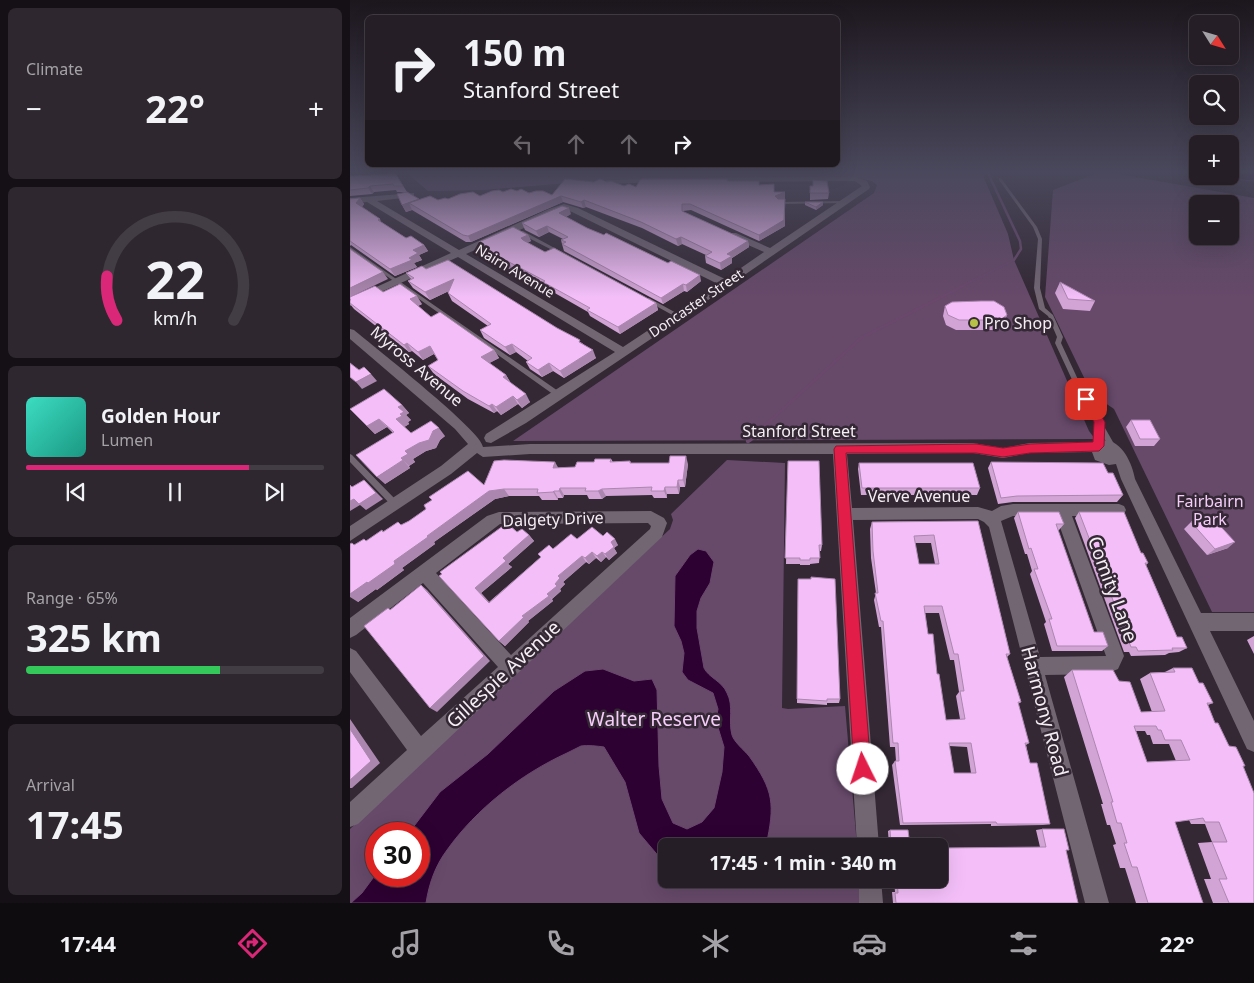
<!DOCTYPE html>
<html lang="en">
<head>
<meta charset="utf-8">
<style>
  :root { --surface:#261e27; --page:#2e272f; --text:#f1f3f6; --muted:#a4a2a7; --line:#423c44; --accent:#db2777 }
  body { margin:0; font-family:"Noto Sans",sans-serif; background:var(--page); color:var(--text); height:100vh; display:flex; flex-direction:column; font-size:19px; white-space:nowrap }
  * { box-sizing:border-box; margin:0 }
  p { font-size:16px; color:var(--muted) }
  .icon { flex:none; width:28px; height:28px; fill:none; stroke:currentColor; stroke-width:2; stroke-linecap:round; stroke-linejoin:round }
  .map { position:relative; flex:1; overflow:hidden }
  .panel { display:flex; flex-direction:column; gap:8px; padding:8px; background:#151015; width:350px }
  .panel>* { flex:none }
  .guide { position:absolute; left:15px; top:15px; width:475px; height:152px; border-radius:8px; box-shadow:0 5px 20px #0002,0 0 0 1px var(--line); background:#261e27; color:var(--text); overflow:hidden }
  .needle { width:32px; rotate:127deg }
  .controls { position:absolute; left:839px; top:15px; display:grid; gap:10px }
  .controls a { display:grid; place-items:center; width:50px; height:50px; border-radius:8px; background:var(--surface); box-shadow:0 5px 20px #0002,0 0 0 1px var(--line); font-size:25px }
  .speed { position:absolute; left:15px; top:822px; display:flex; gap:10px; font-size:25px; font-weight:700; text-align:center }
  .speed>* { display:grid; place-content:center; width:65px; height:65px; border-radius:50%; background:var(--surface); box-shadow:0 5px 20px #0002,0 0 0 1px var(--line); line-height:1 }
  .speed .limit { border:8px solid #d22; background:#fff; color:#111 }
  .pin { position:absolute; display:grid; place-items:center; width:42px; height:42px; color:#fff; margin:-21px; border-radius:10px; box-shadow:0 2px 8px #0006 }
  .me { position:absolute; width:55px; margin:-28px; rotate:356deg; stroke-linejoin:round; filter:drop-shadow(0 0 4px #0008) }
  .turn { display:flex; align-items:center; gap:18px; height:105px; padding:0 15px; font-size:22px }
  .turn .icon { width:65px; height:65px; stroke-width:2.5 }
  .turn b { display:block; font-size:35px; line-height:42px }
  .lanes { display:flex; align-items:center; height:48px; padding:0 15px; background:#0003; justify-content:center; gap:25px; direction:ltr }
  .lanes .off { opacity:.35 }
  .big { font-size:38px; font-weight:700; line-height:1.1 }
  .panel .card { flex:1; display:flex; flex-direction:column; justify-content:center; gap:8px; min-width:0; padding:0 18px; border-radius:8px; background:var(--page) }
  .panel .dial { align-items:center; gap:0 }
  .dial svg { height:130px; overflow:visible; fill:none; stroke:var(--line); stroke-width:7; stroke-linecap:round; text-anchor:middle }
  .dial text { fill:var(--text); stroke:none }
  .song { display:flex; align-items:center; gap:15px }
  .cover { width:60px; height:60px; border-radius:8px; background:linear-gradient(135deg,hsl(170 70% 55%),hsl(170 70% 35%)) }
  .played { height:5px; border-radius:2px; background:linear-gradient(90deg,var(--accent) 75%,var(--line) 75%) }
  .keys { display:flex; justify-content:space-around; direction:ltr }
  .heat { display:flex; justify-content:space-between; align-items:center; font-size:28px; direction:ltr }
  .charge { height:8px; border-radius:4px; background:linear-gradient(90deg,#34c759 65%,var(--line) 0) }
  .trip { position:absolute; left:308px; top:838px; width:290px; height:50px; border-radius:8px; background:var(--surface); box-shadow:0 5px 20px #0002,0 0 0 1px var(--line); font-weight:700; line-height:50px; text-align:center }
  .tabs { display:flex; height:80px; justify-content:space-around; align-items:center; background:#0f0c10; color:var(--muted) }
  .tabs .icon { width:35px; height:35px }
  .tabs .active { color:var(--accent) }
  .tabs b { font-size:22px; color:var(--text) }
  main { display:flex; flex:1; min-height:0 }
  .map>svg:first-child { display:block }
  .green { fill:#67496a; fill-rule:evenodd }
  .water { fill:#2d0132; stroke:#69486c }
  .lines { fill:none; stroke-linecap:round; stroke-linejoin:round }
  .stream-far2 { stroke:#69486c; stroke-width:2.5 }
  .stream-far1 { stroke:#69486c; stroke-width:3 }
  .stream { stroke:#69486c; stroke-width:4.5 }
  .lane { fill:#726673; fill-rule:evenodd }
  .street { fill:#726673; fill-rule:evenodd }
  .wall { fill:#d2a4d6; fill-rule:evenodd }
  .shaded-wall { fill:#ab86ae }
  .building { fill:#f4bff9; stroke:#ab86ae; fill-rule:evenodd }
  .route { fill:#e11d48; stroke:#92132f }
  .poi-dot { fill:#b7c148; stroke:#332834; stroke-width:2 }
  .labels { text-anchor:middle; stroke-width:5; stroke-linejoin:round; paint-order:stroke }
  .far-street-label { font-size:14px; fill:#f5eef5; stroke:#332834 }
  .poi-label { font-size:16px; fill:#f5eef5; stroke:#332834; text-anchor:start }
  .street-label { font-size:16px; fill:#f5eef5; stroke:#332834 }
  .park-label { font-size:16px; fill:#f6ccfa; stroke:#332834 }
  .near-street-label { font-size:19px; fill:#f5eef5; stroke:#332834 }
  .near-park-label { font-size:19px; fill:#f6ccfa; stroke:#332834 }
</style>
</head>
<body>
<main>
<section class="panel">
<div class="card"><p>Climate</p>
<div class="heat"><a>−</a><b class="big">22°</b><a>+</a></div>
</div>
<div class="card dial"><svg viewBox="0 0 100 80">
<path d="M14 69A42 42 0 1 1 86 69"/>
<path d="M14 69A42 42 0 0 1 8 42" stroke="#db2777"/>
<text x="50" y="56" font-size="32" font-weight="700">22</text>
<text x="50" y="72" font-size="11">km/h</text>
</svg></div>
<div class="card">
<div class="song"><i class="cover"></i><div><b>Golden Hour</b><p>Lumen</p></div></div>
<div class="played"></div>
<div class="keys"><svg class="icon" aria-label="previous" viewBox="0 0 24 24"><path d="M18 5L8 12l10 7zM5 5v14"/></svg><svg class="icon" aria-label="pause" viewBox="0 0 24 24"><path d="M8 5v14M16 5v14"/></svg><svg class="icon" aria-label="next" viewBox="0 0 24 24"><path d="M6 5l10 7-10 7zM19 5v14"/></svg></div>
</div>
<div class="card"><p>Range · 65%</p><b class="big">325 km</b><div class="charge"></div></div>
<div class="card"><p>Arrival</p><b class="big">17:45</b></div>
</section>
<div class="map">
<svg width="904" height="903" viewBox="0 0 904 903">
  <rect width="100%" height="100%" fill="#332834"/>
  <path class="green" d="M48 171H631L658 234 664 260 739 431 745 439 163 441 524 193 527 185 522 181 507 178 267 179 134 190 78 191 58 174Z
    M752 171 904 198V612H862L764 409 742 394 695 297 703 190ZM848 204H880V236H848Z
    M377 460 435 463 432 708 438 709 495 706 507 846H316V879H510L512 903H0V829L320 529 323 520 321 514ZM26 834H69V876H26Z"/>
  <path class="water" d="M880 171H904V181L851 176H880Z
    M348 549 356 551 364 562 360 583 351 598 347 611V628L354 668C359 678 372 681 377 693 384 706 378 721 382 735 384 742 394 750 399 756 424 791 425 804 416 846H316V865L289 833 275 782 254 747C247 746 238 745 231 746 226 748 222 751 217 753 171 774 126 809 97 850 85 866 79 884 76 903H1L12 893 26 874V876H69V834H58L90 792 138 754 204 691 235 671 253 669 284 681 302 679 307 690 309 766 312 799 323 823 337 829 352 822 364 808 372 772 374 747 366 721 368 709 363 693 338 680 332 672 334 653 331 641 324 626 325 576 340 555Z"/>
  <g class="lines">
    <path class="stream-far2" d="M610 287 664 260 671 249 670 241 637 171"/>
    <path class="stream-far1" d="M399 440 511 338 613 286"/>
    <path class="stream" d="M398 441 401 439"/>
    <path class="lane" d="M649 178H651L687 227 692 239 690 288 695 308 703 315 713 337 711 343 731 386 767 449 766 451H762L752 435V446L751 448H747L746 446V423L725 386 705 343 707 337 698 316 689 309 684 288 688 239 683 227 649 180Z
      M494 201 496 202 495 203 429 204 427 203 429 202Z
      M169 231H173L212 252 208 253 169 233Z
      M0 247 211 393 212 395 211 397H207L0 250Z
      M299 298 330 315 331 316 330 317H326L297 301 296 300Z
      M0 454 2 455 48 502 49 504 48 506 45 507 42 506 0 462Z"/>
    <path class="street" d="M506 177 517 181 520 187 519 189 332 318 176 423 141 443 136 442 134 438 136 434 265 352 108 257 0 306V299L101 253 17 202 0 204V198L64 193V197H61L27 201 109 250 199 209 214 204 228 208 375 279 414 252 380 237V233H386L420 248 512 186 505 181 361 182H358V178ZM214 210 222 212 368 284 273 347 116 254Z
      M307 178H310V182L257 184 253 182 257 180Z
      M0 329 4 330C23 346 133 432 133 447L180 444 623 443 653 448 680 443 748 442C769 434 782 462 785 479L851 613H904V631H860L904 721V752L897 749 771 479 766 464 759 465 745 460 742 452 680 453 653 458 623 453 497 454 502 508 628 507 642 511 651 506 663 504H769L774 506 776 510 774 514 769 516H722L774 656 768 669 756 674 695 675 759 903H735L639 527 634 522 628 519 503 520 529 846H507L483 454H180L133 457 127 453 101 474 0 541V526L91 466 118 444 105 429 0 339ZM663 516H706L756 656 690 657 651 521Z
      M301 511 314 518 317 523 312 537 8 824 0 827V802L57 750 0 672V648L6 651 71 736 148 667 73 583 6 635 0 638V618L137 516 149 512ZM298 523 301 526 300 529 161 655 86 573 150 524Z
      M509 879H531L533 903H509Z"/>
  </g>
  <path class="wall" d="M44 171 57 192H47L46 190 24 192 22 194 0 196V176L38 174Z
    M463 180 479 193 478 199 460 200V186H463Z
    M377 181 409 185 424 192H435V199H433L435 206V226L409 241 341 210 333 211V212L398 241 399 247 382 258V263L371 270 356 263 355 256 356 255 332 244 328 246 292 228 236 207 233 208 213 202 121 242H116L62 210 56 212 52 205 69 200H88L98 199 130 196 153 192 167 191 179 193 202 195 257 182 274 186 286 187Z
    M10 198 14 204 12 207 30 219 31 222 56 238 74 245 78 251 69 255 72 260 64 263 67 267 45 276 1 245 0 246V199Z
    M455 202H473V205L466 210 455 205Z
    M221 214 216 217 237 228 351 281 337 292 334 291 313 304 214 251 212 244 211 240 213 239 199 232 189 237 175 230 172 223Z
    M178 235 181 241 177 243 195 252 306 303 308 310 270 334 240 316 238 312 196 288 194 286 162 268 159 269 136 254 135 250 132 249 129 242Z
    M76 269 232 343 246 358 214 378 203 371 192 377 180 369 176 362 178 361 166 352 160 355 134 338 130 330 138 326 102 301 98 293 99 291 80 300 63 288 58 281 61 279 56 273Z
    M710 282 745 301 740 311 713 309 705 293Z
    M33 292 72 304 68 306 81 317 144 350 149 358 139 363 156 375 160 382 180 402 172 408 168 404 151 415 147 411 144 413 118 399 84 374 78 366 88 360 84 354 73 360 62 351 59 352 4 309 0 304V297Z
    M595 306 657 315 653 325 646 330H606L596 325 593 316Z
    M52 405 59 413 56 415 61 420 58 422 59 424 54 427 61 433 95 436 90 440 86 448 76 451 63 459 65 462 59 466 60 468 35 484 43 433 37 427 25 434 0 409Z
    M781 420 810 439 804 446H785L776 427Z
    M261 459 263 462 280 461 281 463 338 464 335 487H330L329 494H317V498H304L302 495 256 496 252 499H239L237 495H214L213 498H208V500H192L189 496H159L145 499 84 542 85 544 52 568 54 570 27 590 26 589 8 602 2 543 5 545 16 541 34 531 48 522 51 525 134 485 208 468 225 467Z
    M438 461 472 545 471 551H470L469 563 460 564V565H450V564H436Z
    M641 462 758 473 773 495 767 502H663L648 504 638 468Z
    M509 463 630 488 627 495H511L508 469Z
    M668 512 714 524 709 530H708L744 632 758 646 752 651H702L694 624 696 622 680 574 682 571 677 554H675L664 518Z
    M729 512 791 553 798 563 796 565 827 637 837 648 829 652 819 653 815 655 781 656 779 652H774L725 518Z
    M628 521 660 654 657 657 671 702 668 704 679 743 676 745 680 763 700 824 693 825 641 826V824L550 825 542 765 545 761H546L545 747H540L531 627H529L524 600 526 593 521 558 520 529 522 522ZM565 543H581L585 564H569ZM575 613H589L600 660H604L609 692 606 696 610 719 596 720 587 674 578 634ZM599 746 617 747 621 773H604Z
    M841 522 878 548 857 555 834 529Z
    M167 532 179 535 184 541 158 564 162 567 131 593 139 602 191 557 188 554 227 539 253 536 268 545 264 548 267 553 259 560 256 557 251 562 246 558 239 564 236 562 213 582 215 584 210 589 211 591 202 599 203 601 178 621 179 622 155 646 149 641 89 576Z
    M448 579 490 699 489 703H477V705L447 703Z
    M904 636V654L897 640Z
    M823 668 849 683 863 703 858 705 865 723 879 746 894 767 904 903H863L854 879H861L848 843 862 842 855 824H841L839 820 825 822 853 903H786L775 868H770L763 845 766 844 760 825H757L751 804H753L714 677 722 670 769 681 791 712H802L790 679 800 673 815 672ZM786 731H795L797 735H800L803 744H819L826 761 797 762Z
    M692 829 716 851 728 903H543L542 892H545L544 879H589L690 847 686 830Z
    M540 830 560 846H539L538 831Z"/>
  <path class="shaded-wall" d="M20 186 24 192 22 194 18 188Z
    M435 192V199L425 202V196Z
    M211 196 213 202 121 242 118 236Z
    M10 198 14 204 10 210 6 203Z
    M69 199 72 206 59 203 62 210 56 212 52 205Z
    M234 200 236 207 233 208 231 202Z
    M473 202V205L466 210V207Z
    M435 206V226L409 241V235Z
    M219 208 221 214 211 219 209 213Z
    M197 226 199 232 189 237 186 231Z
    M178 235 181 241 174 244 171 238Z
    M331 237 332 244 328 246 326 239Z
    M398 241 399 247 382 258V263L371 270 370 263 377 254Z
    M74 245 78 251 69 255 72 260 64 263 67 267 45 276 40 269 59 258 63 250Z
    M159 262 162 268 159 269 156 263Z
    M33 272 38 279 0 297V288Z
    M350 275 351 281 337 292 336 285Z
    M104 279 109 286 80 300 75 292Z
    M333 284 334 291 313 304 311 298Z
    M67 296 72 304 65 307 60 299Z
    M306 303 308 310 270 334 268 327Z
    M657 315 653 325 646 330 650 320Z
    M57 343 62 351 59 352 54 345Z
    M162 344 166 352 160 355 155 347Z
    M80 346 85 353 73 360 68 352Z
    M144 350 149 358 136 365 131 357Z
    M243 350 246 358 214 378 210 371Z
    M199 363 203 371 192 377 188 370Z
    M21 374 27 381 12 389 6 382Z
    M156 375 161 383 153 377Z
    M176 394 180 402 172 408 167 400Z
    M163 396 168 404 151 415 146 407Z
    M142 404 147 411 144 413 139 406Z
    M52 405 59 413 56 415 61 420 58 422 59 424 53 428 46 419 50 414 48 407Z
    M29 419 37 427 25 434 17 426Z
    M89 428 95 436 90 440 86 448 76 451 63 459 65 462 59 466 51 458 55 451 69 443 83 431Z
    M336 456 338 464 335 487 333 480Z
    M53 460 60 468 35 484 27 477Z
    M205 462 209 469 203 468Z
    M14 480 33 499 16 510 10 505 0 511V501Z
    M328 480 330 487 329 494 327 487Z
    M315 487 317 494V498L314 491Z
    M210 488 214 495 213 498 209 491Z
    M154 489 159 496 145 499 84 542 85 544 52 568 54 570 27 590 26 589 8 602 0 597V594L77 536 139 491Z
    M252 489 256 496 252 499 248 491Z
    M204 491 208 498V500L203 492Z
    M179 535 184 541 158 564 162 567 131 593 145 608 125 588 153 558Z
    M265 539 268 545 264 548 267 553 259 560 255 554 261 542Z
    M885 542 878 548 857 555 865 549Z
    M242 552 246 558 239 564 235 558Z
    M252 552 256 557 251 562 247 556Z
    M232 556 236 562 213 582 215 584 210 589 211 591 202 599 197 594 205 584 208 576Z
    M71 585 77 590 140 661 87 712 80 708Z
    M199 596 203 601 178 621 172 616Z
    M174 617 179 622 155 646 149 641Z
    M0 719 30 763 2 788H0Z"/>
  <path class="building" d="M37 171H44L53 186H44L43 184 20 186 18 188 0 190V176L38 174Z
    M215 179 244 182 250 179 257 182 261 181 274 186 279 184 286 187 290 180 292 179H377V181H409V185L424 184V192H435L425 196 428 199H435L434 220 409 235 340 204H332V211L398 241 377 254 382 256 370 263 355 256 362 252 331 237 326 239 291 222 234 200 231 202 211 196 118 236 113 235 59 203 80 196 88 200 95 198 98 199 110 194 123 192 130 196 142 191 149 190 153 192 161 189 167 191 171 189 179 193 186 191H193L202 195Z
    M463 180 477 181 479 193H460V186H463Z
    M57 192 69 199 52 205 47 194Z
    M10 198 6 203 30 219 28 220 56 238 61 236 74 245 63 250 68 253 59 258 62 260 40 269 0 241V199Z
    M455 202H473L466 207Z
    M212 206 219 208 209 213 237 228 254 235 256 233 318 263 321 261 350 275 336 285 333 284 311 298 212 244 216 242 211 240 218 237 197 226 186 231 172 223Z
    M163 227 178 235 171 238 173 240 195 252 204 248 306 303 268 327 237 310 240 308 193 282 195 281 159 262 156 263 133 247 136 246 129 242Z
    M0 249 33 272 0 288Z
    M98 260 207 328 230 340 229 342 243 350 210 371 199 363 188 370 176 362 182 358 162 344 155 347 130 330 141 324 98 293 104 279 75 292 58 281 64 278 56 273 72 266 76 269Z
    M710 282 745 301 718 299Z
    M50 284 67 296 60 299 81 317 90 312 144 350 131 357 156 375 153 377 176 394 167 400 163 396 146 407 142 404 139 406 113 391 78 366 88 360 80 346 68 352 57 343 54 345 0 303V300H1L0 299V297L25 286 33 292Z
    M631 301H644L654 307 657 315 650 320H609L598 315 595 306 602 302Z
    M0 363 9 370 14 367 21 374 6 382 0 377Z
    M34 389 52 405 48 407 54 412 50 414 52 416 46 419 61 433 81 421 89 428 83 431 79 440 69 443 55 451 58 454 51 458 53 460 27 477 6 455 44 432 29 419 17 426 0 409Z
    M781 420H800L810 439H790Z
    M320 456H336L333 480H328L327 487H315L314 491H301L302 487 252 489 248 491H235L236 488H210L209 491H204L203 492 187 493 188 489H154L139 491 77 536 78 537 44 561 45 564 18 583 17 582 0 594V544L2 543 4 545 14 539 16 541 32 530 33 532 48 522 51 525 59 521 76 509 74 505 82 500 79 497 118 471 134 485 144 461 154 460 205 462 203 468 225 467 227 462H244L245 459H261L260 462 280 461V463H319Z
    M438 461H469L472 545H469L470 558H460V560H450V558H435Z
    M641 462 753 463 758 473H763L773 495 667 496 651 498Z
    M509 463H623L630 488H512Z
    M14 480 26 493 9 504 4 499 0 501V485L2 487Z
    M668 512H709L714 524H706L744 632H753L758 646H707L699 619H702L684 569H688L681 548 679 549Z
    M729 512H774L791 553H793L798 563H795L827 637H832L837 648H822L823 650 788 651 786 647H781Z
    M861 516 885 542 865 549 841 522Z
    M628 521 660 654H656L671 702H668L679 743H675L680 763H687L700 824H647L646 822 553 823 545 761H549L548 743H543L533 621H531L525 593H528L523 551 522 522ZM584 535 589 564H569L564 536ZM574 606H592L604 654H608L614 691H610L615 719 596 720 589 674H587L583 634H578ZM599 743H621L626 773H604Z
    M157 523 167 532 172 529 179 535 153 558 156 561 125 588 139 603 191 557 188 554 199 545 203 549 221 534 227 539 242 527 253 536 257 532 265 539 261 542 264 547 255 554 252 552 247 556 242 552 235 558 232 556 208 576 210 578 205 584 207 586 197 594 199 596 172 616 174 617 149 641 89 576 92 574 90 572Z
    M461 577 485 579 490 699H477V701L447 699 448 579H461Z
    M71 585 134 656 80 708 14 626 38 608 40 610Z
    M823 668H842L849 683H853L863 703H857L865 723H868L879 746 886 747 895 766H893L904 793V903H879L869 879H877L862 842H877L869 822H855L853 818 825 822 853 903H798L787 867H782L774 843H777L771 823H767L761 802H763L722 670H763L769 681 780 682 791 712 815 711 800 673 825 672ZM784 726H806L808 730H811L815 740H831L840 760 797 762Z
    M0 729 21 761 0 780Z
    M692 829H714L719 850H716L728 903H546L545 893H548L547 879H589V848L696 847Z
    M540 830H558L560 846H541Z"/>
  <linearGradient id="sky" x2="0" y2="1"><stop stop-color="#1c161d"/><stop offset="0.58" stop-color="#4a485c"/><stop offset="1" stop-color="#4a485c" stop-opacity="0"/></linearGradient>
  <rect width="904" height="297" fill="url(#sky)"/>
  <path class="route" d="M736 396 740 397 755 422 754 446 749 451 680 453 653 457 626 453H496L521 769 519 775 513 777 507 775 504 769 484 449 486 446 626 444 653 448 680 444 743 442 744 422 731 399Z"/>
  <circle class="poi-dot" cx="624" cy="323" r="5"/>
  <g class="labels">
    <g class="far-street-label">
      <text transform="translate(165 271) rotate(31)" y="5">Nairn Avenue</text>
      <text transform="translate(346 303) rotate(-34)" y="5">Doncaster Street</text>
    </g>
    <g class="poi-label">
      <text x="634" y="329">Pro Shop</text>
    </g>
    <g class="street-label">
      <text transform="translate(67 366) rotate(40)" y="6">Myross Avenue</text>
      <text x="449" y="437">Stanford Street</text>
      <text x="569" y="502">Verve Avenue</text>
      <text transform="translate(203 519) rotate(-2)" y="6">Dalgety Drive</text>
    </g>
    <g class="park-label">
      <text x="860" y="507">Fairbairn<tspan x="860" dy="18">Park</tspan></text>
    </g>
    <g class="near-street-label">
      <text transform="translate(763 589) rotate(70)" y="7">Comity Lane</text>
      <text transform="translate(153 674) rotate(-43)" y="7">Gillespie Avenue</text>
      <text transform="translate(695 711) rotate(75)" y="7">Harmony Road</text>
    </g>
    <g class="near-park-label">
      <text x="304" y="726">Walter Reserve</text>
    </g>
  </g>
</svg>
<div class="controls">
<a><svg class="needle" viewBox="-14 -14 28 28"><path d="M0-13l5 13h-10z" fill="#e53935"/><path d="M0 13l5-13h-10z" fill="#a4a2a7"/></svg></a>
<a><svg class="icon" aria-label="search" viewBox="0 0 24 24"><circle cx="10" cy="10" r="6"/><path d="M15 15l6 6"/></svg></a>
<a>+</a>
<a>−</a>
</div>
<div class="speed"><div class="limit">30</div></div>
<div class="pin" style="left:736px;top:399px;background:#d93025"><svg class="icon" aria-label="arrive" viewBox="0 0 24 24"><path d="M6 21V4h12l-3 4 3 4H6"/></svg></div>
<svg class="me" style="left:513px;top:769px" viewBox="-20 -20 40 40"><circle r="19" fill="#fff"/><path d="M0-13L10 11 0 6-10 11z" fill="#e11d48"/></svg>
<div class="trip">17:45 · 1 min · 340 m</div>
<div class="guide">
<div class="turn"><svg class="icon" aria-label="right" viewBox="0 0 24 24"><path d="M7 20v-9h11M14 6l5 5-5 5"/></svg><div><b>150 m</b>Stanford Street</div></div>
<div class="lanes"><svg class="icon off" aria-label="left" viewBox="0 0 24 24"><path d="M17 20v-9H6M10 6l-5 5 5 5"/></svg><svg class="icon off" aria-label="ahead" viewBox="0 0 24 24"><path d="M12 20V5M6 11l6-6 6 6"/></svg><svg class="icon off" aria-label="ahead" viewBox="0 0 24 24"><path d="M12 20V5M6 11l6-6 6 6"/></svg><svg class="icon" aria-label="right" viewBox="0 0 24 24"><path d="M7 20v-9h11M14 6l5 5-5 5"/></svg></div>
</div>
</div>
</main>
<nav class="tabs">
<b>17:44</b>
<svg class="icon active" aria-label="directions" viewBox="0 0 24 24"><path d="M12 3l9 9-9 9-9-9zM9 14v-3h6M13 9l2 2-2 2"/></svg>
<svg class="icon" aria-label="music" viewBox="0 0 24 24"><path d="M9 18V5l10-2v13"/><circle cx="6" cy="18" r="3"/><circle cx="16" cy="16" r="3"/></svg>
<svg class="icon" aria-label="phone" viewBox="0 0 24 24"><path d="M5 4h4l2 5-3 2q2 4 5 5l2-3 5 2v4C11 20 4 13 5 4z"/></svg>
<svg class="icon" aria-label="climate" viewBox="0 0 24 24"><path d="M12 3v18M4 7l16 10M4 17L20 7"/></svg>
<svg class="icon" aria-label="car" viewBox="0 0 24 24"><path d="M5 17H2v-5l4-1 3-4h7l3 4 3 1v5h-3M9 17h6M6 11h13"/><circle cx="7" cy="17" r="2"/><circle cx="17" cy="17" r="2"/></svg>
<svg class="icon" aria-label="filters" viewBox="0 0 24 24"><path d="M4 7h16M4 17h16"/><circle cx="9" cy="7" r="2"/><circle cx="15" cy="17" r="2"/></svg>
<b>22°</b>
</nav>
</body>
</html>
